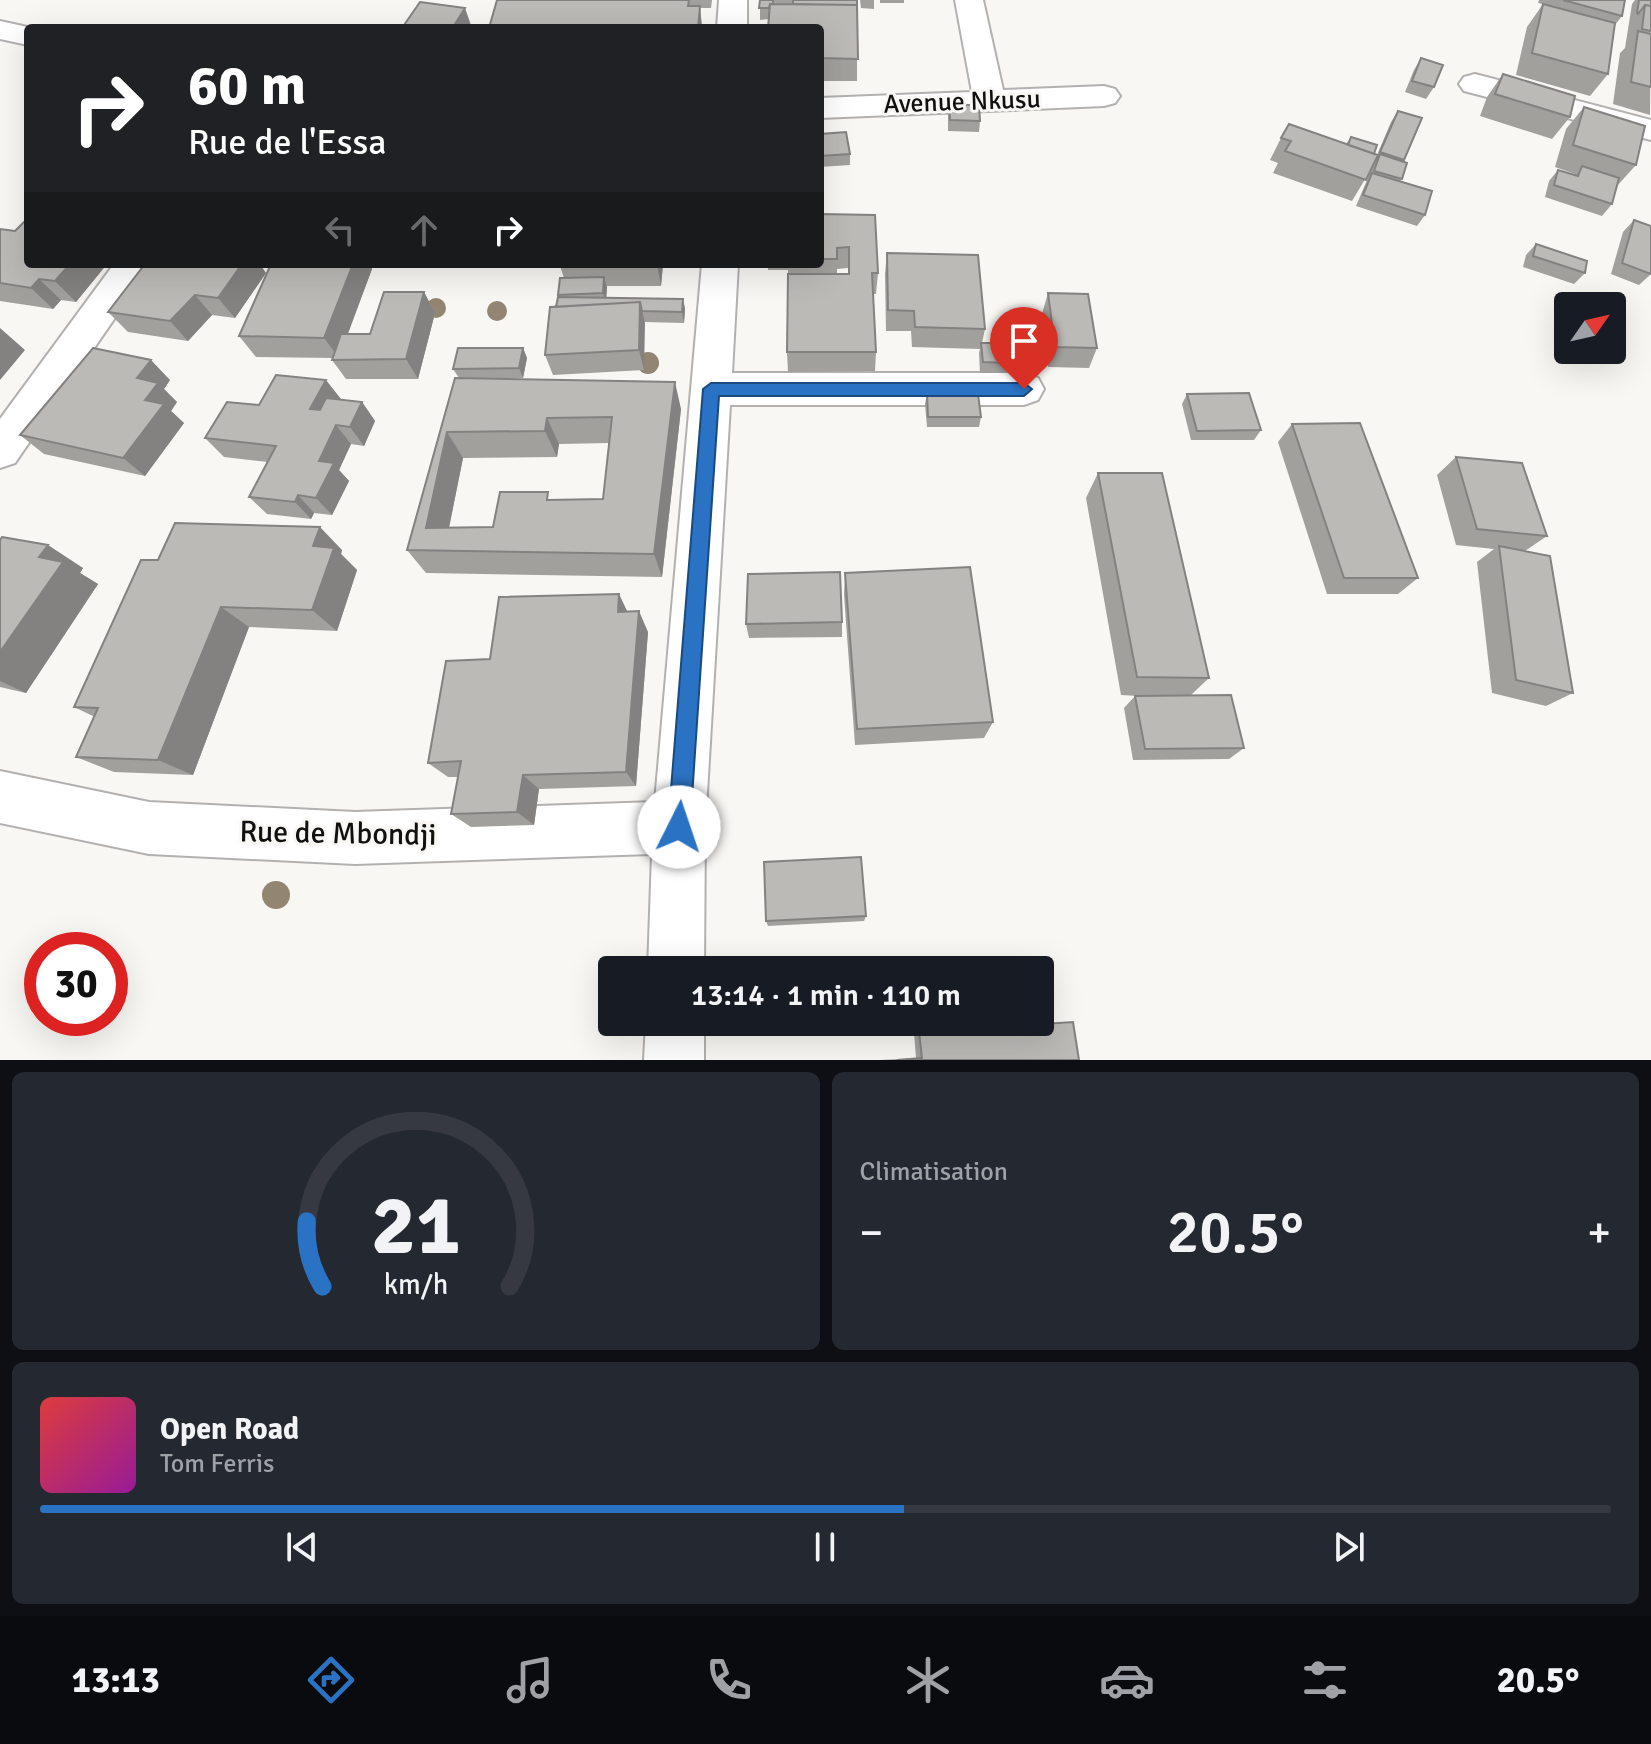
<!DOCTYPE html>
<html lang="fr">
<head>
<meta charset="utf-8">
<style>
  :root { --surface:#171b24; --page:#242831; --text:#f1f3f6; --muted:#9ea1a6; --line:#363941; --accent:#2a72c3 }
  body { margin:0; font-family:Signika,sans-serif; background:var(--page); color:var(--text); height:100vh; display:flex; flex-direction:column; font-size:30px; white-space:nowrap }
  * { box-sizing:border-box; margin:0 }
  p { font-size:26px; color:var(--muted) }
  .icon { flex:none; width:44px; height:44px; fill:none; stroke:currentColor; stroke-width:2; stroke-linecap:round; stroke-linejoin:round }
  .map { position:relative; height:1060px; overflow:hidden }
  .drawer { display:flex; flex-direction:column; gap:12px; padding:12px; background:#0d0f14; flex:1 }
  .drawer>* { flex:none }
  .guide { position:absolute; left:24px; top:24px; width:800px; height:244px; border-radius:8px; box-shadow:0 8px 32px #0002; background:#202124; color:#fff; overflow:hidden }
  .needle { width:52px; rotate:56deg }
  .controls { position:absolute; left:1554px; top:292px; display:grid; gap:16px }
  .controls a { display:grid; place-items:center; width:72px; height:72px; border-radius:8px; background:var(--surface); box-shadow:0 8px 32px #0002; font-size:40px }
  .speed { position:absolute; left:24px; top:932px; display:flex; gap:16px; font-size:40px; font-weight:700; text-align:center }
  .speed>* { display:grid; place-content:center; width:104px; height:104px; border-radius:50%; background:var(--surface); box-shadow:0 8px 32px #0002; line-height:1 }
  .speed .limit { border:12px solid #d22; background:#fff; color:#111 }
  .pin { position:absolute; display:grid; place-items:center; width:68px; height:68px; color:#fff; margin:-82px -34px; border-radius:50% 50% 50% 0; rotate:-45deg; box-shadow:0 0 8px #0007 }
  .pin .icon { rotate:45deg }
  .me { position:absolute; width:88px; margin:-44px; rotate:4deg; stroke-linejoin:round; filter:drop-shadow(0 0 6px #0008) }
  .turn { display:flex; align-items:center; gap:28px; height:168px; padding:0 32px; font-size:36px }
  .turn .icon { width:104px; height:104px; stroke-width:2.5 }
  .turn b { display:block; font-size:56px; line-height:68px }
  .lanes { display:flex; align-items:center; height:76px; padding:0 32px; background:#0003; justify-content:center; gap:40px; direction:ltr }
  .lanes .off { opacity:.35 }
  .big { font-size:60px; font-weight:600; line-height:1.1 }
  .drawer .card { flex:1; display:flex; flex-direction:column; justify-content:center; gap:12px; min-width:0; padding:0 28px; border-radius:12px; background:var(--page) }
  .drawer .dial { align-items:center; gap:0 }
  .dial svg { height:208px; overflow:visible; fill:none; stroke:var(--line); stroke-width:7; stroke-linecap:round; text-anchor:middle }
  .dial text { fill:var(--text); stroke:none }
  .song { display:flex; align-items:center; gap:24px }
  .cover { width:96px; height:96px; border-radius:12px; background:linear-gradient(135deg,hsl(0 70% 55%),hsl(300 70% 35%)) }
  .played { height:8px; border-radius:4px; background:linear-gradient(90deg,var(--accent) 55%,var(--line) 55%) }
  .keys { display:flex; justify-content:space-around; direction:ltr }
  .heat { display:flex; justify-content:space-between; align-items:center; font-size:44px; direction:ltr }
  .drawer .tiles { flex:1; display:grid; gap:12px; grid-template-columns:1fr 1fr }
  .card:last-child { grid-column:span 2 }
  .trip { position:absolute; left:598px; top:956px; width:456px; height:80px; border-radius:8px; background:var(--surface); box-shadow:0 8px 32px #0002; font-weight:600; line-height:80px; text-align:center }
  .dock { display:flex; height:128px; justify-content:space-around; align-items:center; background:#090b0e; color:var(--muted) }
  .dock .icon { width:56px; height:56px }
  .dock .active { color:var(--accent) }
  .dock b { font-size:36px; color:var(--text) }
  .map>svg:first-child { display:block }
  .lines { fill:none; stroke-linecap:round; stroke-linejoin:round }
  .minor-casing { stroke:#b3b1af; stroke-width:4 }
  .minor { fill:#fff; fill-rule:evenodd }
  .tree { fill:#928572 }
  .wall { fill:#a2a09d; fill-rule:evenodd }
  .shaded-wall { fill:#848280 }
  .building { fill:#bcbab7; stroke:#848280; stroke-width:2; fill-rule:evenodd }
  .route { fill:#2a72c3; stroke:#1b4a7f; stroke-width:2 }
  .labels { text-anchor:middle; stroke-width:6; stroke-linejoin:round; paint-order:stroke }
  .far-street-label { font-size:26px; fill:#111010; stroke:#f9f7f4 }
  .street-label { font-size:30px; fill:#111010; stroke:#f9f7f4 }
</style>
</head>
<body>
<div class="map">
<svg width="1651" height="1060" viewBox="0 0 1651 1060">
  <rect width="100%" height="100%" fill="#f9f7f4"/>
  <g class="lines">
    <g class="minor-casing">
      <path id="minor" d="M719 0H747V28H717Z
        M955 0H983L1003 90 1104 86 1115 89 1120 96 1115 103 1104 106 820 118V98L972 92Z
        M0 21 32 28H28V45L0 39Z
        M1475 74 1651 120V140L1464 91 1459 84 1464 77Z
        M114 264H152L15 463 0 468V419Z
        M702 264H738L732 373H1024L1038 378 1044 389 1038 400 1024 405H730L705 827 704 970H648L652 854 355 864 149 854 0 823V771L149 802 355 812 655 802Z
        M646 1022H704V1060H644Z"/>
    </g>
    <use href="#minor" class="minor"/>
  </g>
  <g class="tree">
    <circle cx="436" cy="308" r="10"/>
    <circle cx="497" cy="311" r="10"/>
    <circle cx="648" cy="363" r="11"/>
    <circle cx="276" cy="895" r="14"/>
  </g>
  <path class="wall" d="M497 0H712L711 8H700L702 28H489Z
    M760 0H857V81H820V28L769 19 760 20Z
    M860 0H874V9L861 8Z
    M880 0H904V3H880Z
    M1539 0H1625L1622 16 1615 25 1608 74 1590 96 1516 75 1527 27 1543 4 1551 6 1538 3Z
    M1635 0H1651L1650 115 1613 104 1620 53 1625 48 1632 4Z
    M1421 58 1434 87 1426 99 1405 92 1414 70Z
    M1503 74 1570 117 1552 139 1480 116 1487 97Z
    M949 105 980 121 979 132 948 131V116Z
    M1584 107 1636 165 1617 186 1612 204 1602 216 1545 197 1549 181 1558 170 1574 175 1575 174 1555 167 1566 129Z
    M1398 111 1422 118 1403 162 1402 179 1400 181 1425 215 1417 226 1356 206 1373 166 1352 201 1273 173 1278 163 1270 160 1281 138 1346 144 1351 137 1377 155 1391 122Z
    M820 134 850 154V165L820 167Z
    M820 214 878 273 876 294H873L876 352 875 371 788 372 787 352 788 270H768V264H820ZM848 268V274H837V269Z
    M1634 220 1651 274 1639 285 1611 274 1623 232Z
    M0 229 15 231 107 264 76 302 61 300 53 309 0 301Z
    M1536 244 1585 273 1574 284 1523 267 1526 255Z
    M887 253 985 329 982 343 1008 363 1006 373H980L979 353 980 349 912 347 911 331H886L885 274Z
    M271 264H369L372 269 347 334H370L424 292 435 313 418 379H346L332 360 333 358 256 357 239 336Z
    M663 264 661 286H607L606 298 683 299 685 309 684 323 644 322V370L553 375 545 355 558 295 564 278 560 266Z
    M266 273 235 318 212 315 188 341 128 332 108 312Z
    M1048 293 1097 348 1089 368 1048 367 1042 314Z
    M523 348 527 358 523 378 472 379 681 409 662 577 426 573 407 550 459 378 453 369ZM609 443 603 499 493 527 449 528 463 458 557 457 559 444Z
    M170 380 164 389 177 402 171 411 184 423 145 476 44 454 20 435Z
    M927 394 981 417 979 427H927L925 404Z
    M1187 394 1261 430 1254 440H1191L1182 404Z
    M340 400 362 402 375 421 364 446 351 444 339 470 349 481 332 515 314 513 311 519 267 514 249 497 268 462 224 457 205 438 259 405Z
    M1292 424 1418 578 1398 594H1327L1278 442Z
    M1456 457 1547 536 1525 551 1573 693 1546 706 1492 693 1477 562 1494 549 1456 545 1437 475Z
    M1098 473 1209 678 1191 695 1244 748 1229 759 1133 760 1124 708 1135 696H1139L1121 695 1086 498Z
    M0 540 83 568 80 573 98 584 26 693 0 687Z
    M342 550 341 554 357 570 337 631 249 627 193 775 114 772 76 757 95 717 74 707 158 560Z
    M845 573 993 722 984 738 855 745 844 595Z
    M627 612 648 632 636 786 539 789 534 825 471 827 451 814 458 777H448L428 763 490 659Z
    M842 622V637L749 638 746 624Z
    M866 916 864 921 768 926 766 921Z
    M919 1032 1079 1060H880L916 1058 914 1033Z"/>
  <path class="shaded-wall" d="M700 6 702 28H698Z
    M465 8 472 28H456L455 24Z
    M70 264H107L76 302 55 281Z
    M242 264H260L266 273 235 318 218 298Z
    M353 264H369L372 269 339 358 324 338Z
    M657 264H663L661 286Z
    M604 277 607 287 606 304 603 293Z
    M39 279 61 300 53 309 31 288Z
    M424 292 435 313 418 379 406 359Z
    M195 295 212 315 188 341 170 321Z
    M683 299 685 309 684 323 682 312Z
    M640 302 645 323 644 370 639 350Z
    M0 328 25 350 0 380Z
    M523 348 527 358 523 378 519 368Z
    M151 360 170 380 164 389 177 402 171 411 184 423 145 476 123 458 145 400 137 378Z
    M326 380 341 399 326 428 310 409Z
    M675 382 681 409 662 577 654 554Z
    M362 402 375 421 364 446 350 427Z
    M547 418 559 444 557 457 545 431Z
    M336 425 351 444 339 470 349 481 332 515 316 498 319 461Z
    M447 432 463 458 444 552 426 528Z
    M298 495 314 513 311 519 295 502Z
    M320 527 342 550 341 554 357 570 337 631 312 610 313 546Z
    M48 545 83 568 80 573 98 584 26 693 0 681V652L39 557Z
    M619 594 629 615 618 612Z
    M221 607 249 627 193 775 158 760Z
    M639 611 648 632 636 786 626 772Z
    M523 775 539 789 534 825 517 812Z"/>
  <path class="building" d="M497 0H689L688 6H700L698 28H489Z
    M760 0H773V4H770L769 8H759Z
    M793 0H857V12V5L793 4Z
    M1563 0H1625L1622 16Z
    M1639 0H1651V6L1645 5 1638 14 1637 13Z
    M420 2 465 8 455 24 468 26 467 28H402Z
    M770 4 857 5 858 59 820 58V28H768Z
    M1543 4 1615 23 1608 74 1532 53Z
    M1645 5 1651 6V31L1642 29Z
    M1638 31 1651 34V87L1631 82Z
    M1421 58 1443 65 1434 87 1412 81Z
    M1503 74 1575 96 1570 117 1495 94Z
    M949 105H979L980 121 950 120Z
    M1584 107 1645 126 1636 165 1573 145Z
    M1398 111 1422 118 1404 160 1380 152Z
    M1289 124 1378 155 1366 180 1285 151 1291 141 1281 138Z
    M846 132 850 154 820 156V134Z
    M1351 137 1377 145 1374 154 1348 145Z
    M1380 154 1407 163 1402 179 1374 171Z
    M1582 166 1619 178 1612 204 1554 185 1558 170 1578 176Z
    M1372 173 1432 191 1425 215 1363 195Z
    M820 214 875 215 878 273H872L876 352H787L788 274H849V247L837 248V259H820Z
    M1634 220 1651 226V274L1622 263Z
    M25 221H28V264H70L55 281 39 279 31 288 0 283V229L15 231Z
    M1536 244 1587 261 1585 273 1533 256Z
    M887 253 978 255 985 329 915 327 914 311 888 310Z
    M145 264H242L218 298 195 295 170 321 108 312Z
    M271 264H353L324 338 239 336Z
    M560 264H657L560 266Z
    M604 277 603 293 558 295 560 278Z
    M384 292H424L406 359 332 360 341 334H370Z
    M1048 293 1088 294 1097 348 1055 347Z
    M558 297 683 299 682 312 642 311 640 302 556 307Z
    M640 302 639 350 545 355 550 307Z
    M981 343H1006L1008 363 983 362Z
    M93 348 151 360 137 378 158 383 145 400 164 404 123 458 20 435Z
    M458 348H523L519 368 453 369Z
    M276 375 326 380 310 409 320 410 326 398 362 402 350 427 336 425 319 461 334 463 316 498 298 495 295 502 249 497 276 446 205 438 227 402 259 405Z
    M455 378 675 382 654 554 407 550ZM612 417 603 499 547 500 548 492H500L493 527 426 528 447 432 545 431 547 418Z
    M1249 393 1261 430 1197 431 1187 394Z
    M927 394H978L981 417H928Z
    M1360 423 1418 578H1344L1292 424Z
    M1456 457 1522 463 1547 536 1477 529Z
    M1098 473H1162L1209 678 1137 677Z
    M175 523 320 527 313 546 334 548 312 610 221 607 158 760 76 757 98 708 74 707 141 560H158Z
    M2 537 48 545 39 557 63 562 0 652V540Z
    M1499 546 1550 556 1573 693 1516 680Z
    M970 567 993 722 857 729 845 573Z
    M840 572 842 622 746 624 748 574Z
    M619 594 618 612 639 611 626 772 523 775 517 812 451 814 461 761 428 763 446 661 490 659 499 597Z
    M1231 695 1244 748 1145 749 1135 696Z
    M861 857 866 916 766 921 764 862Z
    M1073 1022 1079 1060H897L922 1058 919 1032Z"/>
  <path class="route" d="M711 383H1024L1032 389 1024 396H719L690 827 687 834 679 838 671 834 668 827 703 389Z"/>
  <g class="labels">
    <g class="far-street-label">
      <text transform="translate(962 101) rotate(-2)" y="9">Avenue Nkusu</text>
    </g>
    <g class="street-label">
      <text transform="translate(338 833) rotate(1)" y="10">Rue de Mbondji</text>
    </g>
  </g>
</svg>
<div class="controls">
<a><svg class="needle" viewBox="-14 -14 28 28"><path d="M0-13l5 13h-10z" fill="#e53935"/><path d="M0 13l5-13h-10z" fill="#9ea1a6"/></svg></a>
</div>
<div class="speed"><div class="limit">30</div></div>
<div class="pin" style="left:1024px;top:389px;background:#d93025"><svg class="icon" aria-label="arrive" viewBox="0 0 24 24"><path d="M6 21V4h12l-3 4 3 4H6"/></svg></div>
<svg class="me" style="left:679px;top:827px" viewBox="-20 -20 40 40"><circle r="19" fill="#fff"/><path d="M0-13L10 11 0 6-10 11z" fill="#2a72c3"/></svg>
<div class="trip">13:14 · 1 min · 110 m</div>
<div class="guide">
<div class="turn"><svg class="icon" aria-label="right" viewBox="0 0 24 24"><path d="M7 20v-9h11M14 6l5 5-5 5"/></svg><div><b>60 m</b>Rue de l'Essa</div></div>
<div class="lanes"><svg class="icon off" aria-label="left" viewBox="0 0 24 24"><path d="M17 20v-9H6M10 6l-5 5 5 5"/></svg><svg class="icon off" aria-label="ahead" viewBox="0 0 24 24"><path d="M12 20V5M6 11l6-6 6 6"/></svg><svg class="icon" aria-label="right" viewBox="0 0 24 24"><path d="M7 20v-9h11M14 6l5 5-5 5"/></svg></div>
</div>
</div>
<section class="drawer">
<div class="tiles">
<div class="card dial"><svg viewBox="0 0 100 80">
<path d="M14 69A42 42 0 1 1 86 69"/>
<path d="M14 69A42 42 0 0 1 8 44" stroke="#2a72c3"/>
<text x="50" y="56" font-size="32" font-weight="700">21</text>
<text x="50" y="72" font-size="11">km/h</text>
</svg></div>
<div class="card"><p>Climatisation</p>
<div class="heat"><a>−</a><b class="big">20.5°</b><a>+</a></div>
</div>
<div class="card">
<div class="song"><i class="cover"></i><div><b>Open Road</b><p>Tom Ferris</p></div></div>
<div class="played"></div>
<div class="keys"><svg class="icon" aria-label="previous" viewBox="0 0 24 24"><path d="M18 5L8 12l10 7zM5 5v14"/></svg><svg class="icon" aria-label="pause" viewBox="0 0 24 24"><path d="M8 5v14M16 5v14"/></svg><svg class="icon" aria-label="next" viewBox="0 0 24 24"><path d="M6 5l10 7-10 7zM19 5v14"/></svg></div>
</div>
</div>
</section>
<nav class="dock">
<b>13:13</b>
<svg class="icon active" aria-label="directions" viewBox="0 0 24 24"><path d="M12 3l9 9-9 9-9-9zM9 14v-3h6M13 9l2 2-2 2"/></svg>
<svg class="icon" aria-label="music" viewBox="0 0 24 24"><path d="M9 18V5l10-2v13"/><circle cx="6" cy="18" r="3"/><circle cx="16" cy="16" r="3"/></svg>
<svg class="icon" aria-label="phone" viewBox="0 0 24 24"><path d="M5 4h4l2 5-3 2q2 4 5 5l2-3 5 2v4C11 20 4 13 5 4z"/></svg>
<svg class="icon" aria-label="climate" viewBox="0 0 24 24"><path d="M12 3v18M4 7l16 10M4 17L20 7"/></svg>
<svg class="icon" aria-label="car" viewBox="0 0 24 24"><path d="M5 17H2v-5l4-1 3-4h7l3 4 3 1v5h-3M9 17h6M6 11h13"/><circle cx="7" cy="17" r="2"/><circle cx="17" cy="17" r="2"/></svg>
<svg class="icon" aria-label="filters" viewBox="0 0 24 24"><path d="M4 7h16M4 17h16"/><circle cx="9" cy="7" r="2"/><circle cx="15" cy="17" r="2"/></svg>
<b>20.5°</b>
</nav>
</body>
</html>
